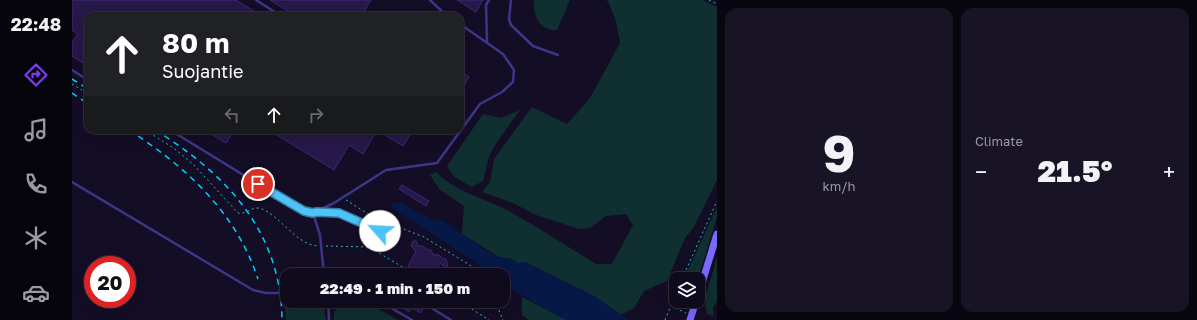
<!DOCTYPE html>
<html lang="en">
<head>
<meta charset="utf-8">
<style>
  :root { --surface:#0f0a1c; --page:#181325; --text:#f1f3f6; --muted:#9b9aa3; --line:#2f2b3b; --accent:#7c3aed }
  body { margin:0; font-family:"Golos Text",sans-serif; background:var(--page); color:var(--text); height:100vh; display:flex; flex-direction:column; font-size:15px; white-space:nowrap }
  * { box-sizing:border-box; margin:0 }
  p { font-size:13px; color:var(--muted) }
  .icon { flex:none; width:22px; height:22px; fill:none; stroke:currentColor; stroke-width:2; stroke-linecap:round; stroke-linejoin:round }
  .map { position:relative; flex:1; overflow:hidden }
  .sheet { display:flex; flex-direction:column; gap:8px; padding:8px; background:#08060f; width:480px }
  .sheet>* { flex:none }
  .hud { position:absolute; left:12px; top:12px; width:380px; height:122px; border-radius:12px; box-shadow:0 4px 16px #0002,0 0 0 1px var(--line); background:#202124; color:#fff; overflow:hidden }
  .tools { position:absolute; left:597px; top:272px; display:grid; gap:8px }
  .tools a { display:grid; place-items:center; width:36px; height:36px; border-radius:8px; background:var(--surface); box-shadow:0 4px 16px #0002,0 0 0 1px var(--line); font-size:20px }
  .speed { position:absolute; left:12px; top:256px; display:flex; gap:8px; font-size:20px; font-weight:700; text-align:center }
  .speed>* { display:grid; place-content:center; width:52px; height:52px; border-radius:50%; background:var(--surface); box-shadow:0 4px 16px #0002,0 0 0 1px var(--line); line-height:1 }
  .speed .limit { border:6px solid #d22; background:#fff; color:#111 }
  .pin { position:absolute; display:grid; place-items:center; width:34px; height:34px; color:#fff; margin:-17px; border:2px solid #fff; border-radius:50%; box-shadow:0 1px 4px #0007 }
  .me { position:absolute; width:44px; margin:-22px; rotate:296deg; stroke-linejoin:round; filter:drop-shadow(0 0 3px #0008) }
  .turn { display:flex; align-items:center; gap:14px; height:84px; padding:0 12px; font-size:18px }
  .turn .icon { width:52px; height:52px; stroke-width:2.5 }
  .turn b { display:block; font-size:28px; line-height:34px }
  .lanes { display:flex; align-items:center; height:38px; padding:0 12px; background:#0003; justify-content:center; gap:20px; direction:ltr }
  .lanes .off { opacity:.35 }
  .big { font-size:30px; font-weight:800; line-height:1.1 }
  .sheet .widget { flex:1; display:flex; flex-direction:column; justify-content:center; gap:6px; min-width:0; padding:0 14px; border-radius:12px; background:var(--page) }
  .sheet .dial { align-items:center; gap:0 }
  .dial b { font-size:52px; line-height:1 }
  .heat { display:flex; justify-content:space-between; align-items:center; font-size:22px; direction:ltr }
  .sheet .tiles { flex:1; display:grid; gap:8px; grid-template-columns:repeat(2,1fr) }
  .trip { position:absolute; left:208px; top:268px; width:230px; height:40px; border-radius:12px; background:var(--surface); box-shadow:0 4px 16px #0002,0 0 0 1px var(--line); font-weight:800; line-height:40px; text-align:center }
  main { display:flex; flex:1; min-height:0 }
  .dock { display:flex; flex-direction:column; width:72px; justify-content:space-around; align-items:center; background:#06040b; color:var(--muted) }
  .dock .icon { width:28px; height:28px }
  .dock .current { color:var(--accent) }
  .dock b { font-size:18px; color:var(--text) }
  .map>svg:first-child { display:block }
  .green { fill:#102f30 }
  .water { fill:#061846 }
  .building { fill:#261848; stroke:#3e2876 }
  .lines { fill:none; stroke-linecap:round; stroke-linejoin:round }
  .path { stroke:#26bbbf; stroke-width:1; stroke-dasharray:2 3; stroke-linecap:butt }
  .service { stroke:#3f3588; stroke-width:2.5 }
  .secondary { stroke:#7a69ff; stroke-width:7 }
  .rail { stroke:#00cefd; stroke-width:1.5; stroke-dasharray:6 5; stroke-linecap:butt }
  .route-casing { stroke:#337fa1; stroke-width:10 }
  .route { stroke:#4fc3f7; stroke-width:7 }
</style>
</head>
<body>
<main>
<nav class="dock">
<b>22:48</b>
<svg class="icon current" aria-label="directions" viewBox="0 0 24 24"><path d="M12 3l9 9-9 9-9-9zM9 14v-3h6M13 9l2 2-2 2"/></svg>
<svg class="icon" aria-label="music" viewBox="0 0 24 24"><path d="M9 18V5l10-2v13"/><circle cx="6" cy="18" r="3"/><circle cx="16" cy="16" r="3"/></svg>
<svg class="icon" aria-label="phone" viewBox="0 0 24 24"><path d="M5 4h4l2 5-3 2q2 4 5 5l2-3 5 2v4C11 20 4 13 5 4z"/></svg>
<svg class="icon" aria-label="climate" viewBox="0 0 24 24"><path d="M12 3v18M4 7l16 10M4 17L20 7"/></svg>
<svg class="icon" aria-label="car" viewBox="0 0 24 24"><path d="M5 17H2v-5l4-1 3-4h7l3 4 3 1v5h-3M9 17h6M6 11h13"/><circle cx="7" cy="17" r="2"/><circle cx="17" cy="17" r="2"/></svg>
</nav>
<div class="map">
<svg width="645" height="320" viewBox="0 0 645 320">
  <rect width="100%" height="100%" fill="#140d26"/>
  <path class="green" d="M462 0H498L485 30C468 31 461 16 462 0Z
    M533 0H630L645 7V180L622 227 613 238 595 281 572 291 562 308 548 315 524 297 453 262 446 264 439 259 427 257 390 234 392 206 368 190 358 175 364 172C386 194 416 199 442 214 470 229 497 248 524 264H540L561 225 554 214 534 216 518 228 507 229 464 215 441 203 410 192 418 182 422 159 460 107 495 124 518 98 548 43 544 21 536 1Z
    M448 110 425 142 417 156 411 181 400 187 382 177 375 166 411 114 429 118Z
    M645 207V217L626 279H612Z
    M645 257V302L641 307 642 316 635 314 633 298Z
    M450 297 495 320H457L450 315Z
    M251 301 254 320H214L213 302Z
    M275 303C298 303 307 309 326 320H262V313L267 305Z"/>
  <path class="water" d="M321 203H331L360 220 372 221 410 248 427 257 439 259 446 263 453 262 524 297 557 320H495L486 316 431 284V275H420L406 264 321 209 319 207Z"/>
  <path class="building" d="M0 0H164L190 16H16V66L0 56V42L6 34 0 30Z
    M198 0H299L289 16H224Z
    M385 0H411L404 12Z
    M388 71 397 77 388 92Z
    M133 130H151L159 135 154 143Z
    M197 130H341L331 146 305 130 291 154 277 145 262 170Z
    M330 185 357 201 354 206 327 189Z
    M341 241H344L346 246H351L356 250H359L361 255H367L371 259H374L376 266H371L368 263 361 275H351L336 266 344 251 339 246Z
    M331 301H344L343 303 351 309 349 313 340 308 337 312 328 306Z"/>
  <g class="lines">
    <path class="path" d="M637 0 645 4
      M0 84 16 94
      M73 130 103 149 122 165 166 213C175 215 180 205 190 209 210 218 223 243 245 246
      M274 200 301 217 352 237 404 269 409 275
      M254 246 297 247 344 275
      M610 279 645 201
      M387 301 417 320
      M423 301 431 320
      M599 306 614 313
      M593 320 604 293"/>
    <path class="service" d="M184 0 209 16
      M358 0 375 16
      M439 0 437 19 439 25 461 46 486 55
      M415 41 414 5 417 0
      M0 70 16 80
      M98 130 186 184 224 207 241 213 248 235 252 275
      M0 182 181 290 194 293H215
      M245 212 267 213 318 236
      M241 213 262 203 314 170 365 163 408 104 430 92 441 82 442 70 431 54 388 24
      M256 301 257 320
      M307 301 340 320
      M348 301 379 320"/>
    <path class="secondary" d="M626 296 645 234
      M618 320 624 301"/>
    <path class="rail" d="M0 79 16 89
      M0 93 16 104
      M57 130C114 167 164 212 186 279
      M83 130C154 174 209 231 210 320"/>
  </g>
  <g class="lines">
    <g class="route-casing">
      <path id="route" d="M186 184 232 211 241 213 244 212 267 213 308 231"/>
    </g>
    <use href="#route" class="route"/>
  </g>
</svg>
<div class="tools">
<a><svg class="icon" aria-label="layers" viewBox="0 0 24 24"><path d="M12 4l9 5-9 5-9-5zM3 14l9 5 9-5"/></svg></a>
</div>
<div class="speed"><div class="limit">20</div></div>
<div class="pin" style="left:186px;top:184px;background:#d93025"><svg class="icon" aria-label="arrive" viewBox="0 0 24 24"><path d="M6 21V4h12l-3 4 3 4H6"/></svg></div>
<svg class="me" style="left:308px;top:231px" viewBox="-20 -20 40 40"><circle r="19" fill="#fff"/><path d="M0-13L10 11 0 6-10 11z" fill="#4fc3f7"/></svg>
<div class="trip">22:49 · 1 min · 150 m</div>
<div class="hud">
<div class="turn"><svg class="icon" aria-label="ahead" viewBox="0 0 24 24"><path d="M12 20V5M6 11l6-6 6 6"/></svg><div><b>80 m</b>Suojantie</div></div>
<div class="lanes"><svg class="icon off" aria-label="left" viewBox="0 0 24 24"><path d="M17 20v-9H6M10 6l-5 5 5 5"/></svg><svg class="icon" aria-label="ahead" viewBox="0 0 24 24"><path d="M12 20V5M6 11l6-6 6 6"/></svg><svg class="icon off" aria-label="right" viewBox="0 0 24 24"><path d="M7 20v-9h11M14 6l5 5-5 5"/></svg></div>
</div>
</div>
<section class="sheet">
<div class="tiles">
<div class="widget dial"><b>9</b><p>km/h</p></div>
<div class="widget"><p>Climate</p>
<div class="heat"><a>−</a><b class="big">21.5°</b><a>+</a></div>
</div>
</div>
</section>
</main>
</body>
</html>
